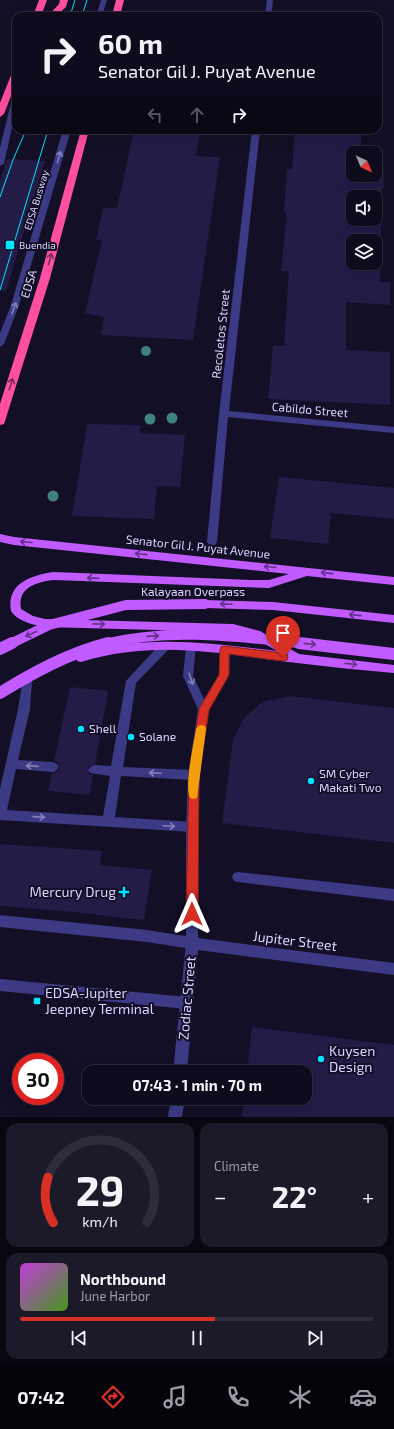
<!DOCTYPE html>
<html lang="en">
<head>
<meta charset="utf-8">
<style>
  :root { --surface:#0e0b1c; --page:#1c1929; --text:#f1f3f6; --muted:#9b9ba3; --line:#2e2b3b; --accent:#d93025 }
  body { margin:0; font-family:"Exo 2",sans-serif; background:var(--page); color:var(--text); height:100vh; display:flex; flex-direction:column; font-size:15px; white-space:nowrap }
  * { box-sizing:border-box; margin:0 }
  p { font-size:13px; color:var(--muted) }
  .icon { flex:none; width:22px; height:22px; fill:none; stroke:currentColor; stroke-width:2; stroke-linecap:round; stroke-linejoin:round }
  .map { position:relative; height:1117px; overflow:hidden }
  .side { display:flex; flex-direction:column; gap:6px; padding:6px; background:#08060f; flex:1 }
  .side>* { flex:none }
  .top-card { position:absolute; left:12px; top:12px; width:370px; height:122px; border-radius:12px; box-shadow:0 4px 16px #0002,0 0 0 1px var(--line); background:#0e0b1c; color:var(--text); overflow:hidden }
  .needle { width:26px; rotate:136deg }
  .tools { position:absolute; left:346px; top:146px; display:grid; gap:8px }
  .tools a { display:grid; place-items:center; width:36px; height:36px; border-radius:8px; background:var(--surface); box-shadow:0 4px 16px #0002,0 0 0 1px var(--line); font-size:20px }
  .speed { position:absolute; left:12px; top:1053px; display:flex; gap:8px; font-size:20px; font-weight:700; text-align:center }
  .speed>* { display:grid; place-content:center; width:52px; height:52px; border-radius:50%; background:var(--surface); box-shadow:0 4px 16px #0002,0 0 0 1px var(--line); line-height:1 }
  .speed .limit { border:6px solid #d22; background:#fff; color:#111 }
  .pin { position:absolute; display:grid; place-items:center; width:34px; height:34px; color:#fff; margin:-41px -17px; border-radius:50% 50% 50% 0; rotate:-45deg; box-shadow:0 0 4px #0007 }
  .pin .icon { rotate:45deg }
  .me { position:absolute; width:44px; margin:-22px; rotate:0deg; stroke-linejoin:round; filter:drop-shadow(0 0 3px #0008) }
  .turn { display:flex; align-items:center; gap:14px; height:84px; padding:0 20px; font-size:18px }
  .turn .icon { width:52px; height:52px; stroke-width:2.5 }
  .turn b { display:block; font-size:28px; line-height:34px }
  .lanes { display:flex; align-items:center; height:38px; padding:0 20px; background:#0003; justify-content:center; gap:20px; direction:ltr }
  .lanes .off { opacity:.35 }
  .big { font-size:30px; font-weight:700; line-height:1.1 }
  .side .tile { flex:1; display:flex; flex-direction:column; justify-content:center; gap:6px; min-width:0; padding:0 14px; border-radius:12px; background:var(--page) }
  .side .dial { align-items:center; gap:0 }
  .dial svg { height:104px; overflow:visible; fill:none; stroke:var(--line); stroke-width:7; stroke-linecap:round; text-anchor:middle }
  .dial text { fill:var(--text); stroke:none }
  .song { display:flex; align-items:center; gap:12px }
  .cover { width:48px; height:48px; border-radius:6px; background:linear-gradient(135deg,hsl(290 70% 55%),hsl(100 70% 35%)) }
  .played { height:4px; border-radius:2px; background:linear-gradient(90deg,var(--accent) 55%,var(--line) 55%) }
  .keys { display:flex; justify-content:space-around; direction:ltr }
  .heat { display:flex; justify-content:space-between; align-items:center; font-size:22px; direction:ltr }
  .side .tiles { flex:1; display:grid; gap:6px; grid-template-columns:1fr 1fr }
  .tile:last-child { grid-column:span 2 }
  .trip { position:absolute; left:82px; top:1065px; width:230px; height:40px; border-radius:12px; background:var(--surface); box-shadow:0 4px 16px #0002,0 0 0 1px var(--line); font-weight:700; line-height:40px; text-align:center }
  .dock { display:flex; height:64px; justify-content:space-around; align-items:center; background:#06040b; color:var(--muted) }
  .dock .icon { width:28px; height:28px }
  .dock .selected { color:var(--accent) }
  .dock b { font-size:18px; color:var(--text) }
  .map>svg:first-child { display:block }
  .building { fill:#241b47; fill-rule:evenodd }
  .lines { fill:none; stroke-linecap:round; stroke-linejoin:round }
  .lane { fill:#3d3a85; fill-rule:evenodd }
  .street { fill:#3d3a85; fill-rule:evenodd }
  .primary { fill:#c25bff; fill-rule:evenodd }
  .highway { fill:#ff4fa3; fill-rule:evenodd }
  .tram { stroke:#00e5ff; stroke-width:1 }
  .primary-bridge-far1 { stroke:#c25bff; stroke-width:10 }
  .primary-bridge { stroke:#c25bff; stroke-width:12 }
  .tree { fill:#3d827b }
  .oneway { stroke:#837fbc }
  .oneway2 { stroke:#7d2c5e }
  .oneway3 { stroke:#623188 }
  .route { fill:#d93025; stroke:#8d1f18 }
  .slow { fill:#f59e0b }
  .poi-dot { fill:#00e5ff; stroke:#130f26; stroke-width:1.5 }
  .labels { text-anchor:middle; stroke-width:4; stroke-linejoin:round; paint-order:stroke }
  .far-street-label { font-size:10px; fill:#d9d4ff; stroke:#130f26 }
  .far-poi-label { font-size:10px; fill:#d9d4ff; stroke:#130f26; text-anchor:start }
  .street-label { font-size:12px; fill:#d9d4ff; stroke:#130f26 }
  .poi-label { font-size:12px; fill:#d9d4ff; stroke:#130f26; text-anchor:start }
  .near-poi-label { font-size:14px; fill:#d9d4ff; stroke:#130f26; text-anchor:start }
  .near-street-label { font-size:14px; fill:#d9d4ff; stroke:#130f26 }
</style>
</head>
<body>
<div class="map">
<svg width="394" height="1117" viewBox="0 0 394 1117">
  <rect width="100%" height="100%" fill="#130f26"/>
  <path class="building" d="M134 130H201L196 156 220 157 193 340 101 335 104 317 85 313 102 240H96L103 208H117Z
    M295 130H361V151L383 152 384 188H382L380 282H390V305L346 302V350L390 352V405L268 399 273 346H284L289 271H281L287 213 284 212 287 169H292ZM353 153H375V175H353ZM353 197H375V219H353ZM353 241H375V263H353Z
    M7 159 45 161 6 291 0 290V180Z
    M87 424 140 425V433L185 435 180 487 157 486 154 519 72 516Z
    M279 477 394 488V519L331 513 328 544 270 538Z
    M70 687 108 691 95 764 89 766 87 769 89 774 93 775 90 795 48 791 52 773 58 771 60 768 58 763 54 761Z
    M289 696 394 708V843L222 823 233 740 244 718 262 702Z
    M0 844 102 851 100 865 152 870 144 920 96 915V914L0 906Z
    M252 1027 394 1045V1117H242L244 1098H305V1072H247Z"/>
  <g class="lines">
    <path class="lane" d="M101 0H107L102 16H96Z
      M16 92V109L4 164 0 166V148L13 94Z
      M63 130H71L19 305 4 344 0 347V333L11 305Z
      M165 642 169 643 170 646 169 649 136 683 123 767 194 770 198 772 200 775 198 778 194 780 121 776 115 817 192 822 196 823 198 827 196 831 192 832 0 820V789L18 709 23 678 27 677 31 678 32 681 30 709 18 760 53 762 57 764 59 767 57 770 53 772 16 769 7 810 103 816 110 776 90 773 88 770 90 767 94 765 111 766 126 681 161 643Z
      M238 872 394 889V901L238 882 234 881 232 877 234 873Z
      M0 915 147 930 192 937 196 939 198 943 196 947 192 949 147 942 0 927Z
      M0 979 187 997 192 999 193 1003 192 1007 187 1009 0 991Z"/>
    <path class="street" d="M267 0H273L271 16H265Z
      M252 130H260L229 411 394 427V433L228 417 217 542 215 545H209L207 542 219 414Z
      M191 643 195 644 196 647 193 676 204 699 219 675 220 649 221 646 225 645 229 646 230 649 229 675 209 710 200 775 198 827V938L394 963V975L198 950 187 1072H173L186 943V827L188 775 198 709 183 676 186 647 187 644Z
      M171 1098H185L182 1117H168Z"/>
    <path class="primary" d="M0 534 14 537 394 577V585L307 576 269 588 54 580C37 582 17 587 21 609L33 616 45 619 233 624 260 631 299 654 394 665V673C362 670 329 667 297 663 220 654 158 639 81 662L77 661 76 658 77 655C143 633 209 643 277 651L253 637 233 632 45 627C34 625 17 621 11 611 6 583 32 575 54 572L251 580H269L289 574 14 545 0 542Z
      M205 600 273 602 394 615V623L273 610 205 608 201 607 200 604 201 601Z"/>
    <path class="highway" d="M39 0H47L41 16H33Z
      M60 0H68L66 7 56 16H48L59 4Z
      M116 0H124L120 16H112Z
      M13 70H16V83L4 114 0 117V103Z
      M81 130H89L50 278 5 421 4 424 0 425V404L40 278Z"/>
    <path class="tram" d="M70 16 75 0
      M82 16 87 0
      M0 197 13 160 26 130
      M0 290 48 130"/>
    <path class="primary-bridge-far1" d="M10 644 49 625 126 605 205 604
      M104 644C171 627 241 637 308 644"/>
    <path class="primary-bridge" d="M299 643 394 654
      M0 649 12 643
      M0 693C34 672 69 653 108 643"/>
  </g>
  <g class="tree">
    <circle cx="146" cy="351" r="5"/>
    <circle cx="172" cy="418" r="5.5"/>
    <circle cx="150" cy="419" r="5.5"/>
    <circle cx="53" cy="496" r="5.5"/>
  </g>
  <defs><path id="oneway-shaft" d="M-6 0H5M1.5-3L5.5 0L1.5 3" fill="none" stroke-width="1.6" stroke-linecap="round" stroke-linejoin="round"/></defs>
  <g class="oneway">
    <use href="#oneway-shaft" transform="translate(59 157) rotate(-74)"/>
    <use href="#oneway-shaft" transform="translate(14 308) rotate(-71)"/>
    <use href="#oneway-shaft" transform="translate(191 679) rotate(71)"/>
    <use href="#oneway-shaft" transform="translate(32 766) rotate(-176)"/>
    <use href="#oneway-shaft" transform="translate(155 773) rotate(-177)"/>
    <use href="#oneway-shaft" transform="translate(39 817) rotate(4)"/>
    <use href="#oneway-shaft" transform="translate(169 826) rotate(3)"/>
  </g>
  <g class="oneway2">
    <use href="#oneway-shaft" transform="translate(50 259) rotate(-75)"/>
    <use href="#oneway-shaft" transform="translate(11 384) rotate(-73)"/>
  </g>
  <g class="oneway3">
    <use href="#oneway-shaft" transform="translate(26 542) rotate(-175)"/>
    <use href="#oneway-shaft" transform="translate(141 554) rotate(-174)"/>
    <use href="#oneway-shaft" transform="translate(270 567) rotate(-175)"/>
    <use href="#oneway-shaft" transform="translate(327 573) rotate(-174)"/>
    <use href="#oneway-shaft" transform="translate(93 578) rotate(-178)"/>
    <use href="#oneway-shaft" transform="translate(226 604) rotate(-178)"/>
    <use href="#oneway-shaft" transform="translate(355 615) rotate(-174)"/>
    <use href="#oneway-shaft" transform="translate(99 624) rotate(1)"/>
    <use href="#oneway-shaft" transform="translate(31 634) rotate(156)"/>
    <use href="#oneway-shaft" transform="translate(153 636) rotate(-4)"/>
    <use href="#oneway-shaft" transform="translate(310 644) rotate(6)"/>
    <use href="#oneway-shaft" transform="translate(351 664) rotate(6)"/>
  </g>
  <path class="route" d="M224 646 283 653 287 654 288 657 287 660 283 661 229 654V675L209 710 199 775 198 914 196 918 192 919 188 918 186 914 189 775 199 709 219 675 220 650 221 647Z"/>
  <path class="slow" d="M201 725 205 726 206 729 197 798 193 799 190 798C184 786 194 743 196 729L198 726Z"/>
  <g class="poi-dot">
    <rect x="5" y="240" width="10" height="10" rx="2"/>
    <circle cx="81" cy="729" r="4"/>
    <circle cx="131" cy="737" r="4"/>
    <circle cx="311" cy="781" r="4"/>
    <path d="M122 886h4v4h4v4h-4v4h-4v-4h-4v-4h4z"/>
    <rect x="33" y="997" width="8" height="8" rx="2"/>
    <circle cx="321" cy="1059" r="4"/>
  </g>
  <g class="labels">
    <g class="far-street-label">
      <text transform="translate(36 200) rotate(-73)" y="4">EDSA Busway</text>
    </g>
    <g class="far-poi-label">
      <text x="19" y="249">Buendia</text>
    </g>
    <g class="street-label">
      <text transform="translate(29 284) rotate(-73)" y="4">EDSA</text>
      <text transform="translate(221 334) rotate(-84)" y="4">Recoletos Street</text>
      <text transform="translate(310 410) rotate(5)" y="4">Cabildo Street</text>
      <text transform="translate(198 547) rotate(6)" y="4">Senator Gil J. Puyat Avenue</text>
      <text x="193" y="596">Kalayaan Overpass</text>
    </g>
    <g class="poi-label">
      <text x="89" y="733">Shell</text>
      <text x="139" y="741">Solane</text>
      <text x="319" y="778">SM Cyber<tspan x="319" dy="14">Makati Two</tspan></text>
    </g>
    <g class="near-poi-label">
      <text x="116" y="897" text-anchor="end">Mercury Drug</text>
      <text x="45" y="998">EDSA-Jupiter<tspan x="45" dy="16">Jeepney Terminal</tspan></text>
      <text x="329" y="1056">Kuysen<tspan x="329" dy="16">Design</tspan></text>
    </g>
    <g class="near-street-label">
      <text transform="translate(295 941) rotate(7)" y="5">Jupiter Street</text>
      <text transform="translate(187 998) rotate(-85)" y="5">Zodiac Street</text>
    </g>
  </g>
</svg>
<div class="tools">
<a><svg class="needle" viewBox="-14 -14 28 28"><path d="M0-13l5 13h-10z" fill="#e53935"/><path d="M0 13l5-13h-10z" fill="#9b9ba3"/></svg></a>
<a><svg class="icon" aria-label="sound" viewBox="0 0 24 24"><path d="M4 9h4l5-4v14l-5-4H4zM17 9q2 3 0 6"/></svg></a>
<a><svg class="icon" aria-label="layers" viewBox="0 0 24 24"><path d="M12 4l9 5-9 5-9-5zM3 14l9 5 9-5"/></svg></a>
</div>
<div class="speed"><div class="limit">30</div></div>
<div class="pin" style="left:283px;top:657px;background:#d93025"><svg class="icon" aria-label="arrive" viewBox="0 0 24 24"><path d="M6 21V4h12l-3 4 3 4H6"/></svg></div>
<svg class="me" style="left:192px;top:914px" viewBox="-20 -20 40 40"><path d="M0-17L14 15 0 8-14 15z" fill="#d93025" stroke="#fff" stroke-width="4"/></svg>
<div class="trip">07:43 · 1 min · 70 m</div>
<div class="top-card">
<div class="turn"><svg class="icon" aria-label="right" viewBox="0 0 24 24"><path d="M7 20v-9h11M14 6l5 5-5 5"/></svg><div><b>60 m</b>Senator Gil J. Puyat Avenue</div></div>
<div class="lanes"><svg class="icon off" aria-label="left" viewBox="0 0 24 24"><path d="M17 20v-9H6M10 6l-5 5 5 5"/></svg><svg class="icon off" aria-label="ahead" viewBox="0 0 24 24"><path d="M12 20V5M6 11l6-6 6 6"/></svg><svg class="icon" aria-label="right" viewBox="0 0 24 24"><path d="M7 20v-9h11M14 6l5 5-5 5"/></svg></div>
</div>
</div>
<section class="side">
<div class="tiles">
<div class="tile dial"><svg viewBox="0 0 100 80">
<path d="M14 69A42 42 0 1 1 86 69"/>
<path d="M14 69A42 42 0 0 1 10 34" stroke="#d93025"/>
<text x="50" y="56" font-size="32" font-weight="700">29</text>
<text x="50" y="72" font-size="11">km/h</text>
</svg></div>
<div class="tile"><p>Climate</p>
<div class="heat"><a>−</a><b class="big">22°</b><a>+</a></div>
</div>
<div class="tile">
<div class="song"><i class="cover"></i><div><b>Northbound</b><p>June Harbor</p></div></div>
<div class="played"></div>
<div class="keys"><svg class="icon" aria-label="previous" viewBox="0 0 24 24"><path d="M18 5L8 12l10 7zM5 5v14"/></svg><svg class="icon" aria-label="pause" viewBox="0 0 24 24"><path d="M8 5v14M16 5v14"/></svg><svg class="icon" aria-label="next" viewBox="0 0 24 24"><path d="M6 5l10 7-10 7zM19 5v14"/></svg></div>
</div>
</div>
</section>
<nav class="dock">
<b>07:42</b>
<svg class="icon selected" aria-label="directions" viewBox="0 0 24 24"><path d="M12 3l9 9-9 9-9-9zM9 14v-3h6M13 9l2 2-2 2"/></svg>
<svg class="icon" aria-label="music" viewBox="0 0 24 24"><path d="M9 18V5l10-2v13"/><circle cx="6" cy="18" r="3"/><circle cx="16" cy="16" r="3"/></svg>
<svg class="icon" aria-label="phone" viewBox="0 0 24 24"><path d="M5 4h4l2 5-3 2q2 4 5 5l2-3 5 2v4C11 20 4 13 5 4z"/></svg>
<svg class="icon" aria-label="climate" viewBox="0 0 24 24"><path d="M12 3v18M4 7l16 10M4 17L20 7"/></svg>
<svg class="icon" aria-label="car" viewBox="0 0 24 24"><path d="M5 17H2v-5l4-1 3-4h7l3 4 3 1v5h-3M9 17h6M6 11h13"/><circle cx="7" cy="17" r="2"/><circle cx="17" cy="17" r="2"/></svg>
</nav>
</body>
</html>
